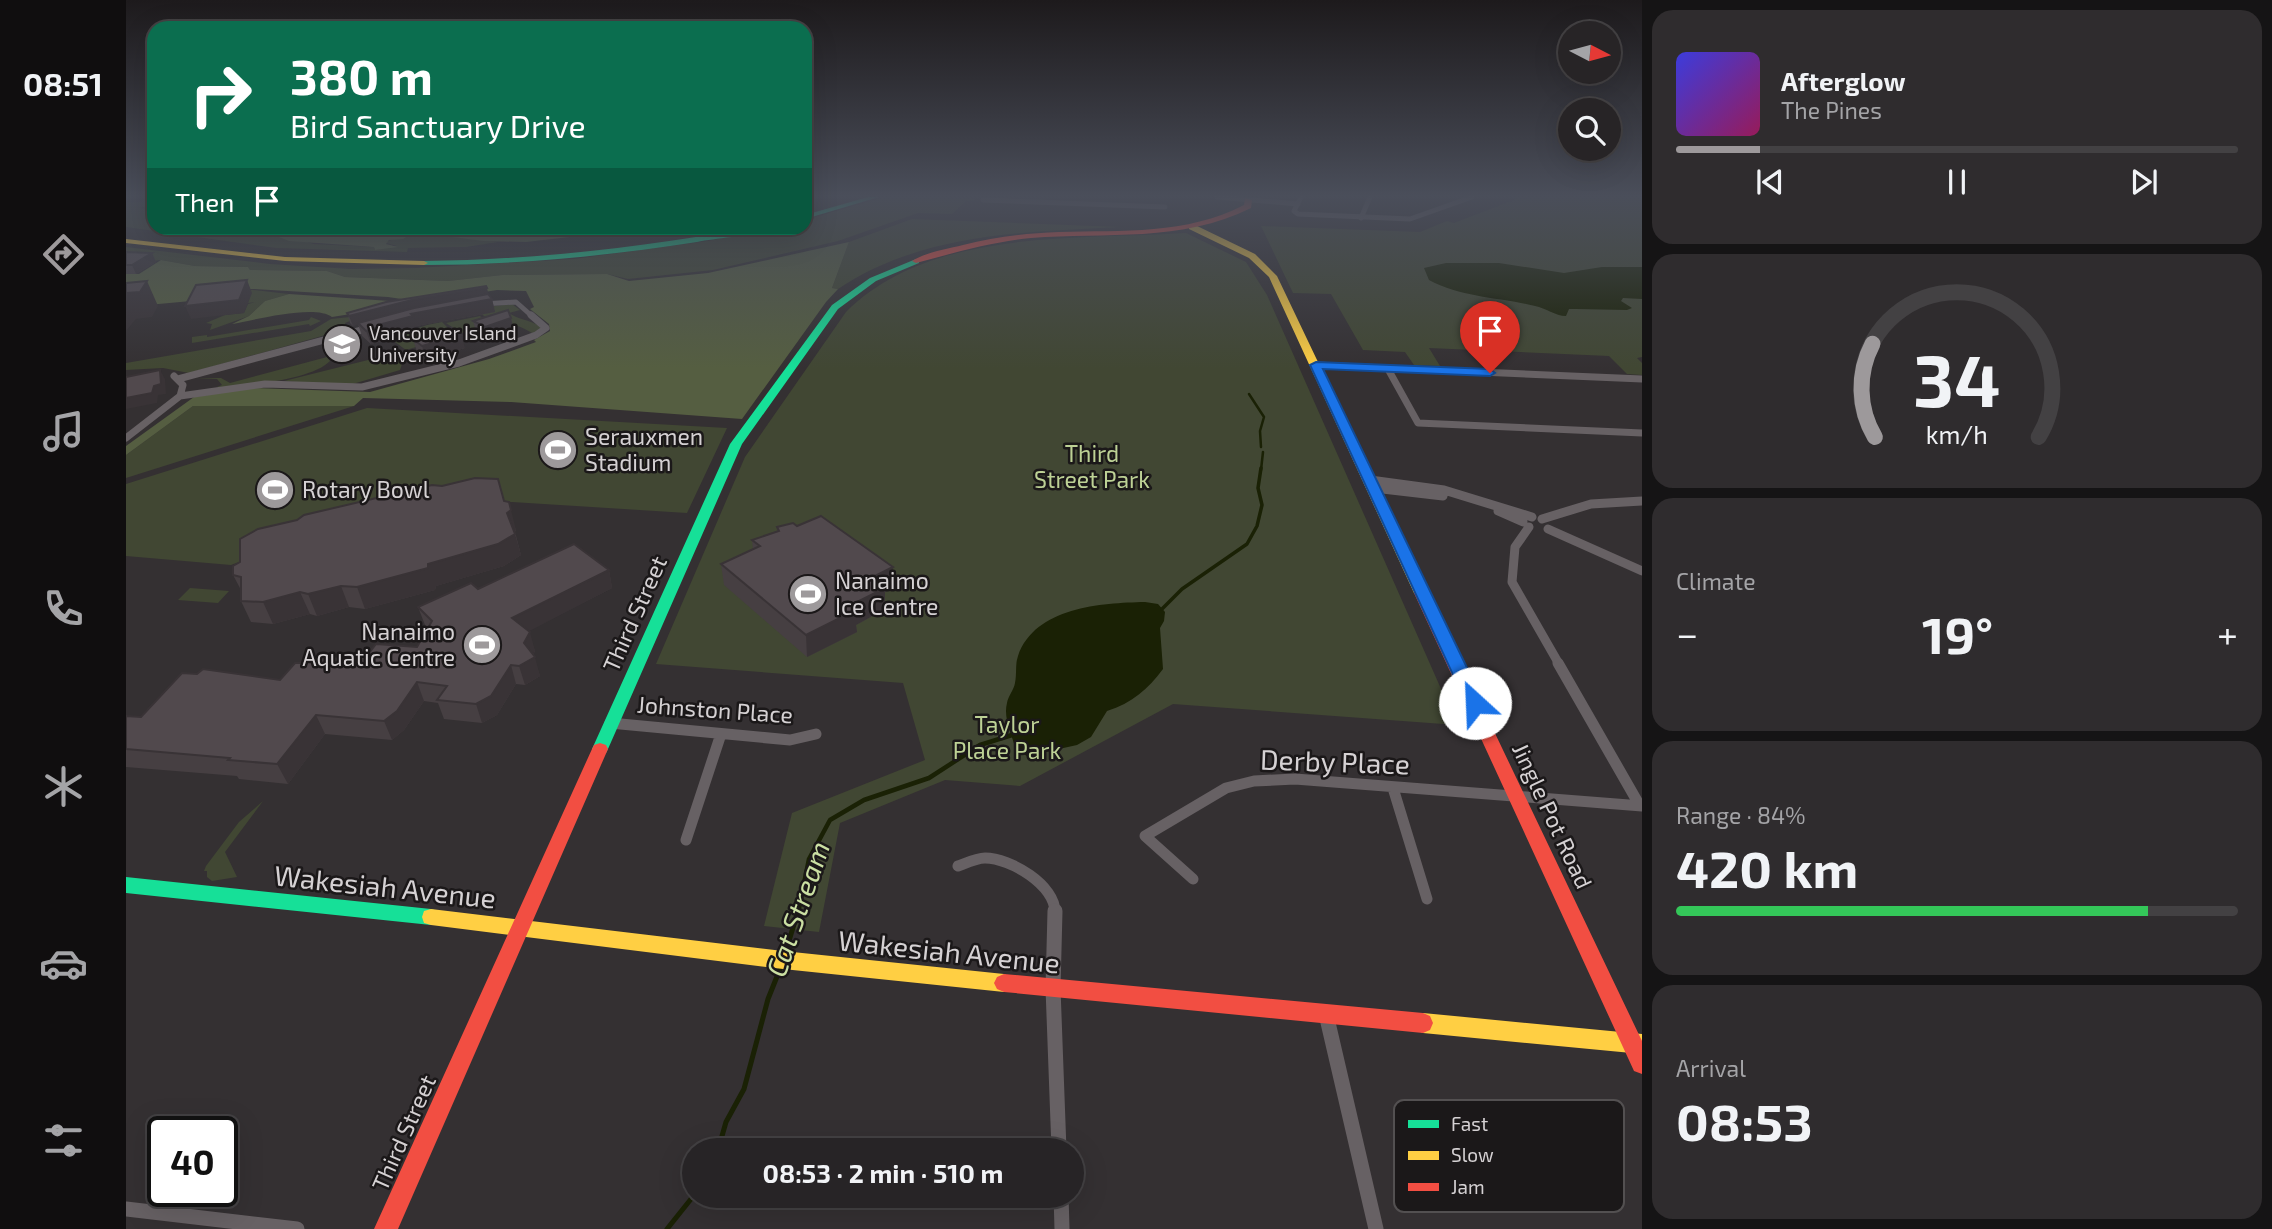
<!DOCTYPE html>
<html lang="en">
<head>
<meta charset="utf-8">
<style>
  :root { --surface:#272426; --page:#2f2c2e; --text:#f1f3f6; --muted:#a4a4a7; --line:#434143; --accent:#9d999b }
  body { margin:0; font-family:"Exo 2",sans-serif; background:var(--page); color:var(--text); height:100vh; display:flex; flex-direction:column; font-size:26px; white-space:nowrap }
  * { box-sizing:border-box; margin:0 }
  p { font-size:23px; color:var(--muted) }
  .icon { flex:none; width:38px; height:38px; fill:none; stroke:currentColor; stroke-width:2; stroke-linecap:round; stroke-linejoin:round }
  .map { position:relative; flex:1; overflow:hidden }
  .panel { display:flex; flex-direction:column; gap:10px; padding:10px; background:#151415; width:630px }
  .panel>* { flex:none }
  .banner { position:absolute; left:21px; top:21px; width:665px; height:214px; border-radius:21px; box-shadow:0 7px 28px #0002,0 0 0 2px var(--line); background:#0b6e4f; color:#fff; overflow:hidden }
  .needle { width:46px; rotate:96deg }
  .buttons { position:absolute; left:1432px; top:21px; display:grid; gap:14px }
  .buttons a { display:grid; place-items:center; width:63px; height:63px; border-radius:50%; background:var(--surface); box-shadow:0 7px 28px #0002,0 0 0 2px var(--line); font-size:35px }
  .speed { position:absolute; left:21px; top:1116px; display:flex; gap:14px; font-size:35px; font-weight:700; text-align:center }
  .speed>* { display:grid; place-content:center; width:91px; height:91px; border-radius:50%; background:var(--surface); box-shadow:0 7px 28px #0002,0 0 0 2px var(--line); line-height:1 }
  .speed .limit { border:4px solid #111; border-radius:10px; background:#fff; color:#111 }
  .pin { position:absolute; display:grid; place-items:center; width:60px; height:60px; color:#fff; margin:-72px -30px; border-radius:50% 50% 50% 0; rotate:-45deg; box-shadow:0 0 7px #0007 }
  .pin .icon { rotate:45deg }
  .me { position:absolute; width:77px; margin:-38px; rotate:335deg; stroke-linejoin:round; filter:drop-shadow(0 0 5px #0008) }
  .turn { display:flex; align-items:center; gap:24px; height:147px; padding:0 28px; font-size:32px }
  .turn .icon { width:91px; height:91px; stroke-width:2.5 }
  .turn b { display:block; font-size:49px; line-height:60px }
  .then { display:flex; align-items:center; height:66px; padding:0 28px; background:#0003; gap:14px; font-size:26px }
  .big { font-size:52px; font-weight:700; line-height:1.1 }
  .panel .tile { flex:1; display:flex; flex-direction:column; justify-content:center; gap:10px; min-width:0; padding:0 24px; border-radius:21px; background:var(--page) }
  .panel .dial { align-items:center; gap:0 }
  .dial svg { height:182px; overflow:visible; fill:none; stroke:var(--line); stroke-width:7; stroke-linecap:round; text-anchor:middle }
  .dial text { fill:var(--text); stroke:none }
  .song { display:flex; align-items:center; gap:21px }
  .cover { width:84px; height:84px; border-radius:10px; background:linear-gradient(135deg,hsl(240 70% 55%),hsl(330 70% 35%)) }
  .played { height:7px; border-radius:4px; background:linear-gradient(90deg,var(--accent) 15%,var(--line) 15%) }
  .keys { display:flex; justify-content:space-around; direction:ltr }
  .heat { display:flex; justify-content:space-between; align-items:center; font-size:38px; direction:ltr }
  .charge { height:10px; border-radius:5px; background:linear-gradient(90deg,#34c759 84%,var(--line) 0) }
  .trip { position:absolute; left:556px; top:1138px; width:402px; height:70px; border-radius:35px; background:var(--surface); box-shadow:0 7px 28px #0002,0 0 0 2px var(--line); font-weight:700; line-height:70px; text-align:center }
  main { display:flex; flex:1; min-height:0 }
  .dock { display:flex; flex-direction:column; width:126px; justify-content:space-around; align-items:center; background:#100e0f; color:var(--muted) }
  .dock .icon { width:49px; height:49px }
  .dock .current { color:var(--accent) }
  .dock b { font-size:32px; color:var(--text) }
  .map>svg:first-child { display:block }
  .green { fill:#414733 }
  .forest { fill:#555e41 }
  .water { fill:#1a2105 }
  .lines { fill:none; stroke-linecap:round; stroke-linejoin:round }
  .stream-far3 { stroke:#1a2105; stroke-width:2.5 }
  .stream-far2 { stroke:#1a2105; stroke-width:3.5 }
  .stream-far1 { stroke:#1a2105; stroke-width:4.5 }
  .stream { stroke:#1a2105; stroke-width:5 }
  .street-far4 { stroke:#676164; stroke-width:5 }
  .street-far3 { stroke:#676164; stroke-width:7 }
  .street-far2 { stroke:#676164; stroke-width:9 }
  .street-far1 { stroke:#676164; stroke-width:11 }
  .street { stroke:#676164; stroke-width:15 }
  .fast { fill:#16e098; fill-rule:evenodd }
  .slow { fill:#ffcf43; fill-rule:evenodd }
  .jam { fill:#f24e42; fill-rule:evenodd }
  .wall { fill:#463f42 }
  .shaded-wall { fill:#393336 }
  .building { fill:#51494d; stroke:#393336; stroke-width:2 }
  .route { fill:#1a73e8; stroke:#114b97; stroke-width:2 }
  .labels { text-anchor:middle; stroke-width:5; stroke-linejoin:round; paint-order:stroke }
  .far-poi-label { font-size:19px; fill:#d5d1d3; stroke:#1b1819; text-anchor:start }
  .poi-label { font-size:23px; fill:#d5d1d3; stroke:#1b1819; text-anchor:start }
  .park-label { font-size:23px; fill:#bdd195; stroke:#1b1819 }
  .street-label { font-size:23px; fill:#d5d1d3; stroke:#1b1819 }
  .near-street-label { font-size:28px; fill:#d5d1d3; stroke:#1b1819 }
  .near-water-label { font-size:28px; font-style:italic; fill:#cbe0a3; stroke:#1b1819 }
  .key { fill:#1b1819; stroke:#535051; stroke-width:2 }
  .key-label { font-size:19px; fill:#d5d1d3 }
</style>
</head>
<body>
<main>
<nav class="dock">
<b>08:51</b>
<svg class="icon current" aria-label="directions" viewBox="0 0 24 24"><path d="M12 3l9 9-9 9-9-9zM9 14v-3h6M13 9l2 2-2 2"/></svg>
<svg class="icon" aria-label="music" viewBox="0 0 24 24"><path d="M9 18V5l10-2v13"/><circle cx="6" cy="18" r="3"/><circle cx="16" cy="16" r="3"/></svg>
<svg class="icon" aria-label="phone" viewBox="0 0 24 24"><path d="M5 4h4l2 5-3 2q2 4 5 5l2-3 5 2v4C11 20 4 13 5 4z"/></svg>
<svg class="icon" aria-label="climate" viewBox="0 0 24 24"><path d="M12 3v18M4 7l16 10M4 17L20 7"/></svg>
<svg class="icon" aria-label="car" viewBox="0 0 24 24"><path d="M5 17H2v-5l4-1 3-4h7l3 4 3 1v5h-3M9 17h6M6 11h13"/><circle cx="7" cy="17" r="2"/><circle cx="17" cy="17" r="2"/></svg>
<svg class="icon" aria-label="filters" viewBox="0 0 24 24"><path d="M4 7h16M4 17h16"/><circle cx="9" cy="7" r="2"/><circle cx="15" cy="17" r="2"/></svg>
</nav>
<div class="map">
<svg width="1516" height="1229" viewBox="0 0 1516 1229">
  <rect width="100%" height="100%" fill="#343032"/>
  <path class="green" d="M759 197 849 198 848 201H840L826 214 792 213 712 241 587 270 502 279 481 274 376 275 322 281 219 277 201 271 124 270 122 267 69 266 35 260 17 262 0 259V247L144 264 225 269 289 268 448 259 582 241 650 228H679V220Z
    M1389 197H1516V357L1511 358 1516 363V375L1501 374 1483 356 1303 348 1314 366 1288 365 1279 352 1237 350 1205 294 1167 293 1135 226 1294 232 1321 221 1328 223 1388 200Z
    M28 201V205L13 208 28 210V228H231L241 231 209 235 182 230 150 233 188 244 248 247 249 250 271 246 260 243C268 236 279 240 288 232L372 242 340 247 282 248 281 252 150 248 0 227V202Z
    M786 219 995 227C899 232 795 233 712 289L706 288 723 242Z
    M1060 233 1120 262 1141 295 1331 725 1047 704 894 786 819 780 714 823 693 932 638 926 666 813 799 760 777 683 530 664 619 457 720 312C804 228 950 240 1060 233Z
    M127 290 163 294 139 301 123 316 84 330 86 324 80 323 99 315 118 313 122 304 130 302 122 303 125 293H78Z
    M386 304 394 310 383 313C391 319 403 320 414 326V331L406 333C378 316 366 325 335 333L320 323 354 316 358 319 360 318 356 314 361 307Z
    M185 317 195 321 184 326 183 324 66 343V337L81 335V337L183 320Z
    M224 317V321L219 323 221 329 63 373 37 368 0 370V363L185 331 205 319Z
    M316 322 322 328 310 330 325 329 320 338 280 350 269 342 284 336 265 341 267 337 301 325Z
    M274 352 278 358 274 370 220 386 158 381Z
    M201 357 204 361C186 380 121 385 94 389L91 387 96 385 91 379 70 378H95L104 383Z
    M67 406H228L0 478V455Z
    M241 408 601 428 561 513 292 496 105 565 0 556V484Z
    M64 588 103 591 92 603 52 600Z
    M137 801 99 852 111 877 86 881 81 877V871H78L80 866 113 822Z"/>
  <path class="forest" d="M231 228H501L504 230 400 242 357 241 288 232 277 239 263 240 260 244 272 247 249 250 248 247 163 241 148 235C167 226 183 233 202 235 213 237 230 234 241 231Z
    M723 242 706 288 712 289 700 302 616 419 385 402 237 398 228 406H67L0 455V446L68 397 127 388 244 392 363 359 410 342 408 340 424 331 423 324 404 309 408 307 400 291 371 290 296 302 262 297 128 289 71 291 65 301 0 307V274H13L35 260 69 266 122 267 124 270 201 271 219 277 322 281 376 275 481 274 503 281 582 273Z
    M163 294 293 303 206 317C189 304 129 320 106 324L123 316 139 301Z"/>
  <path class="water" d="M1320 263H1373L1438 273 1476 267H1516V299L1497 298 1495 301 1506 308 1501 310 1450 309H1443L1440 316C1429 316 1420 308 1409 306 1373 297 1337 298 1303 280L1298 268Z
    M1019 602 1032 604 1039 612 1038 621 1034 628 1037 669C1022 689 1006 703 981 711L965 737 951 745 901 756 890 750C886 735 877 718 881 703 882 696 888 690 889 683 891 674 889 664 892 656 909 607 975 603 1019 602Z"/>
  <g class="lines">
    <path class="stream-far3" d="M1123 394 1138 417 1134 431 1135 447
      M1135 470 1137 452"/>
    <path class="stream-far2" d="M1036 609 1056 589 1121 544 1131 526 1136 505 1132 488 1135 468"/>
    <path class="stream-far1" d="M672 913 683 859 704 820 738 800 803 778 854 745 886 735"/>
    <path class="stream" d="M659 954 672 911
      M592 1150 600 1122 618 1089 642 999 656 964
      M541 1229 569 1194"/>
    <path class="street-far4" d="M1091 197 1172 204
      M1175 197 1168 211 1172 214 1284 219 1346 197
      M857 200 1039 207
      M1235 218 1244 197
      M357 304 390 302 407 317"/>
    <path class="street-far3" d="M1190 365 1516 379
      M1262 369 1292 423 1516 433
      M52 379 247 327
      M54 396 139 384 236 387 333 363 410 335 420 328 405 315
      M0 438 54 396 57 385 48 376"/>
    <path class="street-far2" d="M1244 480 1318 490 1406 517
      M1248 488 1317 496
      M1372 511 1397 522
      M1416 519 1465 504 1516 501
      M1403 527 1389 547 1386 582 1433 664
      M1422 529 1516 571"/>
    <path class="street-far1" d="M1432 663 1514 806
      M484 723 664 740 690 734
      M1267 788 1301 899
      M560 840 595 734
      M832 866C840 863 851 858 859 858 884 858 930 885 929 913
      M1067 879 1019 836 1100 788 1128 781 1169 779 1516 806"/>
    <path class="street" d="M929 911 927 988 933 1150
      M1200 1014 1250 1229
      M935 1195 936 1229
      M0 1209 171 1229"/>
    <path class="fast" d="M742 197H753L679 219V215Z
      M625 228H639C623 237 590 238 571 242 480 256 390 265 298 265L294 263 298 261C408 260 517 247 625 228Z
      M790 259H793V263L750 281 712 309 616 444 482 749 480 753H468L466 749 604 444 706 305 744 278Z
      M0 877 305 909 312 911 314 917 312 923 305 925 0 893Z"/>
    <path class="slow" d="M1063 225H1069L1129 254 1151 276 1302 593 1300 596 1295 597 1288 593 1143 277 1123 258 1063 229Z
      M0 239 159 257 298 261 302 263 298 265 159 261 0 243Z
      M305 909 657 951 878 974 885 977 888 983 885 989 878 992 657 969 305 925 298 923 296 917 298 911Z
      M1297 1013 1516 1034V1054L1297 1033 1290 1030 1287 1023 1290 1016Z"/>
    <path class="jam" d="M1119 198 1126 200 1125 208C1055 243 980 232 905 238 865 242 828 253 790 263L786 261C800 252 821 249 837 245 869 237 901 233 933 232 997 230 1060 235 1118 205Z
      M1295 589 1302 593 1516 1041V1074L1508 1071 1288 593Z
      M474 743 480 745 482 749 272 1229H248L466 749 468 745Z
      M878 974 1297 1013 1304 1016 1307 1023 1304 1030 1297 1033 878 992 871 989 868 983 871 977Z"/>
  </g>
  <path class="wall" d="M0 249 2 252 26 253 30 262 10 274H0Z
    M363 296 366 299 369 312 290 326 291 329 262 337 263 339 245 344 236 336 232 324 227 326 224 323 221 313Z
    M385 318 388 332 363 340 351 334 347 321Z
    M287 339 339 348 300 359 291 352Z
    M378 501 390 530 389 532 395 555 378 566 310 586 309 590 239 609 223 607 191 616 184 614 147 624 125 622 115 601V590L107 575Z
    M651 527 767 589 759 592V609L730 625 731 632 681 657 598 585 595 564 627 549 626 540 651 531Z
    M483 570 486 588 402 631 409 651 407 655 414 676 399 685 390 684 371 715 356 723 318 719 312 703 298 701 278 730 266 740 199 734 162 784 113 779 111 776 0 767V716L15 717 154 680 175 663 233 659 243 653 291 647 302 628 299 625 292 607 352 589Z"/>
  <path class="shaded-wall" d="M26 253 30 262 10 274 6 265Z
    M121 280 126 293 118 313 65 319 59 306Z
    M21 281 32 306 26 317 10 319 0 331V293Z
    M361 288 363 297 288 309 227 326 223 316 286 300Z
    M366 299 369 312 290 326 291 329 262 337 263 339 245 344 240 331 285 314Z
    M385 318 388 332 363 340 359 327Z
    M335 335 339 348 300 359 296 346Z
    M34 370 39 379 40 394 32 395 31 403 0 409V398L28 386Z
    M385 510 390 530 387 534 381 513Z
    M389 534 395 555 378 566 310 586 309 590 239 609 231 587 302 564Z
    M767 567V589L759 592V609L730 625 731 632 681 657 680 635 725 605 745 578Z
    M483 570 486 588 392 637 386 618Z
    M215 586 223 607 191 616 182 594Z
    M174 592 184 614 147 624 137 602Z
    M404 632 409 651 404 660 409 657 414 676 399 685 393 666 398 643Z
    M385 665 390 684 371 715 356 723 350 704Z
    M291 682 298 701 278 730 266 740 258 721Z
    M190 715 199 734 162 784 151 764Z"/>
  <path class="building" d="M0 252 26 253 6 265H0Z
    M121 280 113 300 59 306 70 285Z
    M21 281 14 292 0 293V283Z
    M360 286 361 288 286 300 223 316 221 313 260 302Z
    M362 294 366 299 285 314 287 316 256 324 258 326 240 331 232 323 288 308Z
    M382 310 385 318 359 327 347 321Z
    M325 328 335 335 296 346 287 339Z
    M34 370 35 384 28 386 26 393 0 398V377Z
    M349 478 372 479 378 501 383 502 385 510 381 513 389 534 372 544 302 564V568L231 587 215 586 182 594 174 592 137 602 115 601V577L107 575V566L114 562V539L132 529 171 520 178 515 306 485 316 486Z
    M695 516 767 567 745 578 759 588 725 605 730 610 680 635 595 564 634 546 626 540 653 531 651 527 667 523 671 526Z
    M448 544 483 570 386 618 404 632 398 643 409 657 393 666 385 665 365 696 350 704 311 700 321 686 291 682 271 711 258 721 190 715 151 764 102 760 104 758 0 749V716L15 717 56 673 71 674 77 669 154 680 169 663H175L182 654 233 659 237 653H243L250 644 291 647 306 621 292 607 345 583 352 589Z"/>
  <linearGradient id="sky" x2="0" y2="1"><stop stop-color="#1d1a1c"/><stop offset="0.53" stop-color="#4a4e5a"/><stop offset="1" stop-color="#4a4e5a" stop-opacity="0"/></linearGradient>
  <rect width="1516" height="369" fill="url(#sky)"/>
  <path class="route" d="M1190 362 1364 369 1369 373 1364 376 1197 369 1358 703 1355 707H1343L1340 703 1184 365Z"/>
  <defs>
    <g id="university-disc" transform="scale(2.0125)"><circle r="9.5" fill="#9d999b" stroke="#1b1819"/><path d="M0-5L7-2L0 1L-7-2ZM-4 1L0 2.5L4 1V4Q0 6-4 4Z" fill="#fff"/></g>
    <g id="stadium-disc" transform="scale(2.0125)"><circle r="9.5" fill="#9d999b" stroke="#1b1819"/><path d="M0-5a6.5 5 0 1 0 0 10a6.5 5 0 1 0 0-10ZM-3.5-1.8h7v3.6h-7Z" fill="#fff"/></g>
  </defs>
  <g fill-rule="evenodd">
    <use href="#university-disc" x="216" y="344"/>
    <use href="#stadium-disc" x="432" y="450"/>
    <use href="#stadium-disc" x="149" y="490"/>
    <use href="#stadium-disc" x="682" y="594"/>
    <use href="#stadium-disc" x="356" y="645"/>
  </g>
  <g class="labels">
    <g class="far-poi-label">
      <text x="243" y="340">Vancouver Island<tspan x="243" dy="22">University</tspan></text>
    </g>
    <g class="poi-label">
      <text x="459" y="445">Serauxmen<tspan x="459" dy="26">Stadium</tspan></text>
      <text x="176" y="498">Rotary Bowl</text>
      <text x="709" y="589">Nanaimo<tspan x="709" dy="26">Ice Centre</tspan></text>
      <text x="329" y="640" text-anchor="end">Nanaimo<tspan x="329" dy="26">Aquatic Centre</tspan></text>
    </g>
    <g class="park-label">
      <text x="966" y="462">Third<tspan x="966" dy="26">Street Park</tspan></text>
      <text x="881" y="733">Taylor<tspan x="881" dy="26">Place Park</tspan></text>
    </g>
    <g class="street-label">
      <text transform="translate(509 614) rotate(-66)" y="8">Third Street</text>
      <text transform="translate(589 710) rotate(4)" y="8">Johnston Place</text>
      <text transform="translate(1426 816) rotate(65)" y="8">Jingle Pot Road</text>
      <text transform="translate(278 1133) rotate(-66)" y="8">Third Street</text>
    </g>
    <g class="near-street-label">
      <text transform="translate(1209 762) rotate(2)" y="10">Derby Place</text>
      <text transform="translate(259 887) rotate(6)" y="10">Wakesiah Avenue</text>
      <text transform="translate(823 952) rotate(6)" y="10">Wakesiah Avenue</text>
    </g>
    <g class="near-water-label">
      <text transform="translate(672 909) rotate(-71)" y="10">Cat Stream</text>
    </g>
  </g>
  <rect x="1268" y="1100" width="230" height="112" rx="10" class="key"/>
  <rect x="1282" y="1120" width="31" height="8" fill="#16e098"/>
  <rect x="1282" y="1151" width="31" height="9" fill="#ffcf43"/>
  <rect x="1282" y="1183" width="31" height="8" fill="#f24e42"/>
  <g class="key-label">
    <text x="1325" y="1131">Fast</text>
    <text x="1325" y="1162">Slow</text>
    <text x="1325" y="1194">Jam</text>
  </g>
</svg>
<div class="buttons">
<a><svg class="needle" viewBox="-14 -14 28 28"><path d="M0-13l5 13h-10z" fill="#e53935"/><path d="M0 13l5-13h-10z" fill="#a4a4a7"/></svg></a>
<a><svg class="icon" aria-label="search" viewBox="0 0 24 24"><circle cx="10" cy="10" r="6"/><path d="M15 15l6 6"/></svg></a>
</div>
<div class="speed"><div class="limit">40</div></div>
<div class="pin" style="left:1364px;top:373px;background:#d93025"><svg class="icon" aria-label="arrive" viewBox="0 0 24 24"><path d="M6 21V4h12l-3 4 3 4H6"/></svg></div>
<svg class="me" style="left:1349px;top:703px" viewBox="-20 -20 40 40"><circle r="19" fill="#fff"/><path d="M0-13L10 11 0 6-10 11z" fill="#1a73e8"/></svg>
<div class="trip">08:53 · 2 min · 510 m</div>
<div class="banner">
<div class="turn"><svg class="icon" aria-label="right" viewBox="0 0 24 24"><path d="M7 20v-9h11M14 6l5 5-5 5"/></svg><div><b>380 m</b>Bird Sanctuary Drive</div></div>
<div class="then">Then<svg class="icon" aria-label="arrive" viewBox="0 0 24 24"><path d="M6 21V4h12l-3 4 3 4H6"/></svg></div>
</div>
</div>
<section class="panel">
<div class="tile">
<div class="song"><i class="cover"></i><div><b>Afterglow</b><p>The Pines</p></div></div>
<div class="played"></div>
<div class="keys"><svg class="icon" aria-label="previous" viewBox="0 0 24 24"><path d="M18 5L8 12l10 7zM5 5v14"/></svg><svg class="icon" aria-label="pause" viewBox="0 0 24 24"><path d="M8 5v14M16 5v14"/></svg><svg class="icon" aria-label="next" viewBox="0 0 24 24"><path d="M6 5l10 7-10 7zM19 5v14"/></svg></div>
</div>
<div class="tile dial"><svg viewBox="0 0 100 80">
<path d="M14 69A42 42 0 1 1 86 69"/>
<path d="M14 69A42 42 0 0 1 13 28" stroke="#9d999b"/>
<text x="50" y="56" font-size="32" font-weight="700">34</text>
<text x="50" y="72" font-size="11">km/h</text>
</svg></div>
<div class="tile"><p>Climate</p>
<div class="heat"><a>−</a><b class="big">19°</b><a>+</a></div>
</div>
<div class="tile"><p>Range · 84%</p><b class="big">420 km</b><div class="charge"></div></div>
<div class="tile"><p>Arrival</p><b class="big">08:53</b></div>
</section>
</main>
</body>
</html>
